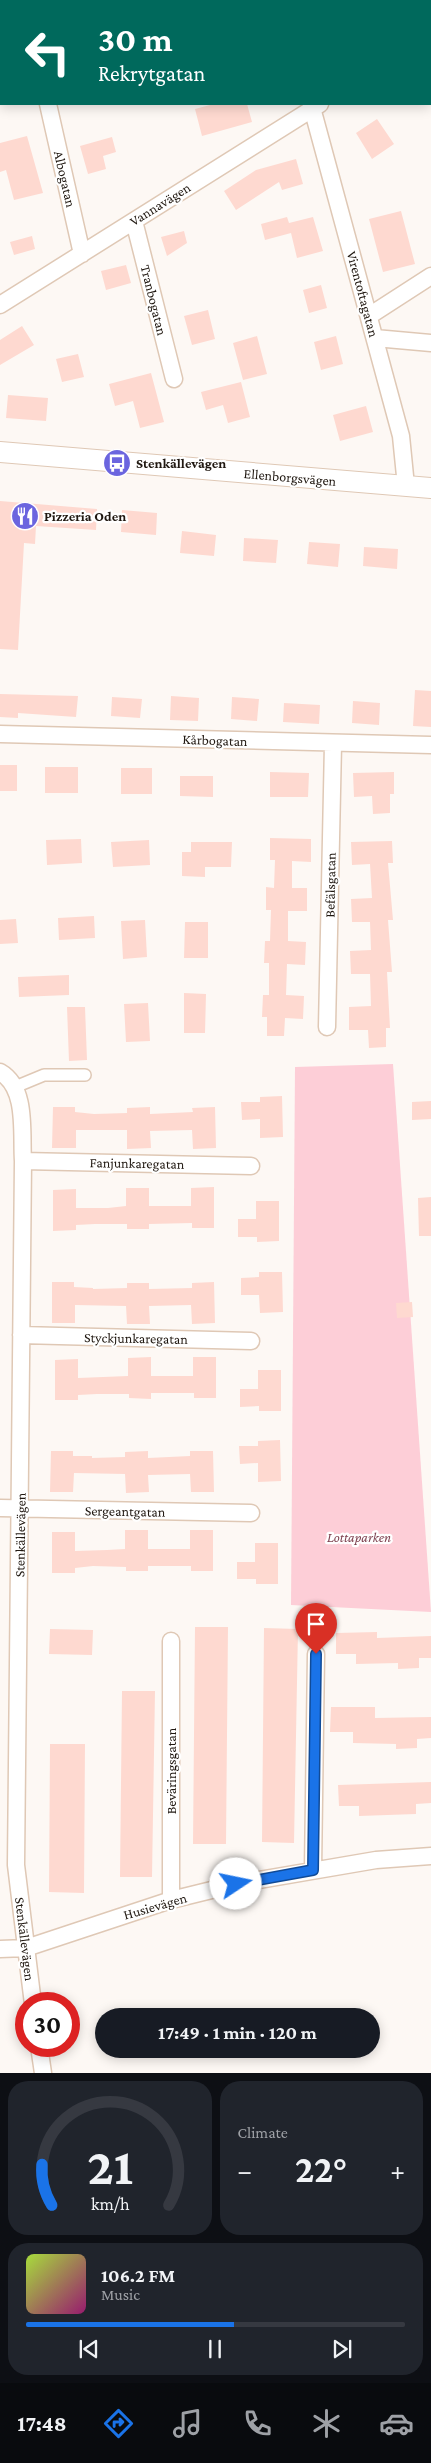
<!DOCTYPE html>
<html lang="en">
<head>
<meta charset="utf-8">
<style>
  :root { --surface:#171b24; --page:#20242c; --text:#f1f3f6; --muted:#9ea1a6; --line:#363941; --accent:#1a73e8 }
  body { margin:0; font-family:"Crimson Pro",serif; background:var(--page); color:var(--text); height:100vh; display:flex; flex-direction:column; font-size:19px; white-space:nowrap }
  * { box-sizing:border-box; margin:0 }
  p { font-size:16px; color:var(--muted) }
  .icon { flex:none; width:28px; height:28px; fill:none; stroke:currentColor; stroke-width:2; stroke-linecap:round; stroke-linejoin:round }
  .map { position:relative; height:2073px; overflow:hidden }
  .sheet { display:flex; flex-direction:column; gap:8px; padding:8px; background:#0d0f14; flex:1 }
  .sheet>* { flex:none }
  .top-card { position:absolute; left:0px; top:0px; width:431px; height:105px; box-shadow:0 2px 12px #0003; background:#00695c; color:#fff; overflow:hidden }
  .speed { position:absolute; left:15px; top:1992px; display:flex; gap:10px; font-size:25px; font-weight:700; text-align:center }
  .speed>* { display:grid; place-content:center; width:65px; height:65px; border-radius:50%; background:var(--surface); box-shadow:0 2px 12px #0003; line-height:1 }
  .speed .limit { border:8px solid #d22; background:#fff; color:#111 }
  .pin { position:absolute; display:grid; place-items:center; width:42px; height:42px; color:#fff; margin:-51px -21px; border-radius:50% 50% 50% 0; rotate:-45deg; box-shadow:0 0 5px #0007 }
  .pin .icon { rotate:45deg }
  .me { position:absolute; width:55px; margin:-28px; rotate:79deg; stroke-linejoin:round; filter:drop-shadow(0 0 4px #0008) }
  .turn { display:flex; align-items:center; gap:18px; height:105px; padding:0 15px; font-size:22px }
  .turn .icon { width:65px; height:65px; stroke-width:2.5 }
  .turn b { display:block; font-size:35px; line-height:42px }
  .big { font-size:38px; font-weight:700; line-height:1.1 }
  .sheet .widget { flex:1; display:flex; flex-direction:column; justify-content:center; gap:8px; min-width:0; padding:0 18px; border-radius:20px; background:var(--page) }
  .sheet .dial { align-items:center; gap:0 }
  .dial svg { height:130px; overflow:visible; fill:none; stroke:var(--line); stroke-width:7; stroke-linecap:round; text-anchor:middle }
  .dial text { fill:var(--text); stroke:none }
  .song { display:flex; align-items:center; gap:15px }
  .cover { width:60px; height:60px; border-radius:8px; background:linear-gradient(135deg,hsl(80 70% 55%),hsl(320 70% 35%)) }
  .played { height:5px; border-radius:2px; background:linear-gradient(90deg,var(--accent) 55%,var(--line) 55%) }
  .keys { display:flex; justify-content:space-around; direction:ltr }
  .heat { display:flex; justify-content:space-between; align-items:center; font-size:28px; direction:ltr }
  .sheet .tiles { flex:1; display:grid; gap:8px; grid-template-columns:1fr 1fr }
  .widget:last-child { grid-column:span 2 }
  .trip { position:absolute; left:95px; top:2008px; width:285px; height:50px; border-radius:25px; background:var(--surface); box-shadow:0 2px 12px #0003; font-weight:700; line-height:50px; text-align:center }
  .tabs { display:flex; height:80px; justify-content:space-around; align-items:center; background:#090b0e; color:var(--muted) }
  .tabs .icon { width:35px; height:35px }
  .tabs .selected { color:var(--accent) }
  .tabs b { font-size:22px; color:var(--text) }
  .map>svg:first-child { display:block }
  .green { fill:#fdced7 }
  .building { fill:#fed9d0 }
  .lines { fill:none; stroke-linecap:round; stroke-linejoin:round }
  .pedestrian-casing { stroke:#dfc8b5; stroke-width:14 }
  .minor-casing { stroke:#dfc8b5; stroke-width:19 }
  .tertiary-casing { stroke:#dfc8b5; stroke-width:22 }
  .pedestrian { stroke:#fff; stroke-width:11 }
  .minor { stroke:#fff; stroke-width:16 }
  .tertiary { stroke:#fff; stroke-width:20 }
  .route-casing { stroke:#114b97; stroke-width:12 }
  .route { stroke:#1a73e8; stroke-width:9 }
  .labels { text-anchor:middle; stroke-width:4.5; stroke-linejoin:round; paint-order:stroke }
  .street-label { font-size:14px; fill:#201811; stroke:#fff }
  .poi-label { font-size:14px; font-weight:bold; fill:#201811; stroke:#fff; text-anchor:start }
  .park-label { font-size:14px; font-style:italic; fill:#7f4351; stroke:#fff }
</style>
</head>
<body>
<div class="map">
<svg width="431" height="2073" viewBox="0 0 431 2073">
  <rect width="100%" height="100%" fill="#fdf8f4"/>
  <path class="green" d="M393 1064 431 1612 291 1605 295 1067Z"/>
  <path class="building" d="M214 104H247L252 122 202 136 195 109Z
    M377 119 394 144 372 159 356 133Z
    M27 136 43 193 14 200 6 170 0 172V143Z
    M112 137 116 152 103 156 106 169 88 174 80 146Z
    M296 159 303 184 282 190 279 182 236 210 224 191 256 170Z
    M401 211 415 264 383 272 369 219Z
    M287 217 289 223 313 217 323 251 297 258 291 233 265 240 261 224Z
    M184 231 187 243 167 256 161 237Z
    M32 236 35 249 14 255 10 242Z
    M126 265 131 283 106 290 101 271Z
    M321 285 327 308 309 313 303 290Z
    M208 310 215 339 192 345 184 316Z
    M22 326 34 345 0 365V340Z
    M257 336 267 374 243 380 233 343Z
    M336 336 343 364 321 370 314 342Z
    M78 354 84 377 62 382 56 359Z
    M151 373 164 422 140 428 133 401 115 406 109 384Z
    M241 382 250 417 228 423 223 405 206 410 201 392Z
    M8 395 48 398 46 421 6 418Z
    M366 406 373 432 340 441 333 415Z
    M0 501 97 509 96 530 36 526 35 544 24 543 18 650 0 649Z
    M122 510 157 513 156 535 121 532Z
    M182 531 216 535 214 556 180 553Z
    M244 538 278 540 276 563 243 561Z
    M309 542 340 544 338 567 307 564Z
    M364 547 398 549 397 569 363 566Z
    M415 690 431 691V727L413 726Z
    M0 694 78 696 76 717 18 713V718L0 717Z
    M171 696 199 698 198 721 170 720Z
    M112 697 142 699 140 718 111 716Z
    M232 697 259 699 257 721 231 719Z
    M353 701 380 703 379 725 352 723Z
    M284 703 320 705 319 724 283 722Z
    M0 765H17V791H0Z
    M45 767H78V793H45Z
    M121 768H152V794H121Z
    M270 772 309 773 308 797H270Z
    M394 772V794H390V813L373 814 372 796 354 797 353 773Z
    M180 776H213V797L180 796Z
    M270 838 311 839V862L292 861V888H307V911H288V941L306 942 305 965 287 964 286 995 304 996 303 1019 285 1018 284 1036H267V1017H262L263 995H269V963H264L265 941H270L271 910H266V887L274 888 275 860H270Z
    M81 839 82 863 47 865 46 840Z
    M149 840 150 865 113 867 111 842Z
    M392 841 393 863H388L393 920H388L392 972H387L390 1028H386V1047L369 1048 368 1030H349V1007L371 1006 370 974H351L350 951 371 950 370 922H352L351 899 372 898 370 864 352 865 351 842Z
    M191 842H232L231 867H205V877L182 876V852H191Z
    M94 916 95 938 59 940 58 918Z
    M16 919 18 943 0 944V920Z
    M145 920 147 957 123 959 121 921Z
    M185 922H208V958H184Z
    M69 975V995L19 997 18 977Z
    M184 993 206 994 205 1033H184Z
    M148 1003 150 1041 126 1042 124 1004Z
    M67 1007H85L87 1060 69 1061Z
    M282 1096 283 1137 260 1138V1119L242 1120 241 1102H260V1097Z
    M431 1101V1119L412 1120V1102Z
    M53 1107H75V1112L94 1114 127 1113V1108L150 1107V1114L193 1112 192 1108 215 1107 216 1148 193 1149 192 1130 150 1131 151 1148 127 1149V1130H76V1148H52Z
    M214 1187V1228H192V1223L149 1224V1229H127V1224H95L76 1225V1230L53 1231V1190L76 1189V1208H108L126 1206V1188H149V1206H191V1188Z
    M431 1197V1236H419L418 1198Z
    M256 1201H279V1241L257 1242V1237H238V1219H256Z
    M259 1272H282L283 1312 260 1313 259 1295H241V1278L259 1277Z
    M52 1282H74V1287L93 1288V1289L127 1288V1283H149V1289L192 1288V1283L214 1282 215 1323 192 1324 191 1305 149 1306 150 1324H127L126 1306 75 1305V1323H52Z
    M412 1302 413 1317 397 1318 396 1303Z
    M151 1357V1376H193V1357H216V1398H194V1393H151V1399L129 1398V1394H97L78 1395V1400H55V1360L78 1359V1378L128 1376V1358Z
    M258 1370H281V1411H259V1406L240 1407V1389H258Z
    M280 1440 281 1481 258 1482V1463L240 1464 239 1446H258V1441Z
    M51 1451H73V1456H92V1458L125 1457V1452L148 1451V1458L190 1456V1451H213L214 1492H191L190 1474 148 1475 149 1492 126 1493 125 1474 74 1473 73 1492H50Z
    M125 1530H148V1549H190V1530H213V1571H191V1566H148V1571H126V1567L93 1566 75 1568V1573H52V1532H75V1551L107 1550 125 1549Z
    M255 1543H278V1584H256V1579H237V1562H255Z
    M195 1627H228L226 1844H193Z
    M264 1628 298 1629 294 1843 262 1842Z
    M50 1629 93 1630 92 1655 49 1654Z
    M377 1632V1638L431 1636V1658H419V1668L398 1669V1663L356 1664V1654H336V1633Z
    M122 1691H155L152 1877H120Z
    M331 1707H375V1718L431 1717V1738L417 1739V1748L396 1749V1744L353 1743V1732H330Z
    M50 1744H85L84 1893 49 1892Z
    M431 1782V1803L416 1804V1814L359 1816V1806H339L338 1785Z"/>
  <g class="lines">
    <g class="pedestrian-casing">
      <path id="pedestrian" d="M15 1087 44 1075H85"/>
    </g>
    <g class="minor-casing">
      <path id="minor" d="M283 0V1
        M175 1 179 0
        M430 35 431 34
        M0 48H1
        M48 104 82 254
        M311 104 401 436 406 486
        M134 221 174 379
        M0 305 320 104
        M369 316 431 276
        M375 338 431 343
        M0 734 431 745
        M327 1027 333 744
        M0 1072C28 1088 21 1134 23 1161L16 1865 33 2004
        M23 1161 251 1166
        M21 1335 251 1341
        M0 1508 251 1513
        M313 1870 316 1654
        M171 1900V1641
        M0 1949 26 1948 171 1900 236 1884 376 1860 431 1856
        M39 2046 43 2073"/>
    </g>
    <g class="tertiary-casing">
      <path id="tertiary" d="M0 452 431 488"/>
    </g>
    <use href="#pedestrian" class="pedestrian"/>
    <use href="#minor" class="minor"/>
    <use href="#tertiary" class="tertiary"/>
  </g>
  <g class="lines">
    <g class="route-casing">
      <path id="route" d="M236 1884 313 1870 316 1654"/>
    </g>
    <use href="#route" class="route"/>
  </g>
  <defs>
    <g id="bus-disc" transform="scale(1.4375)"><circle r="9.5" fill="#6b65df" stroke="#fff"/><path d="M-5-6H5V4H4V6H2V4H-2V6H-4V4H-5ZM-3.5-4V0h7V-4ZM-3.5 1.2v1.5H-2V1.2ZM2 1.2v1.5H3.5V1.2Z" fill="#fff"/></g>
    <g id="restaurant-disc" transform="scale(1.4375)"><circle r="9.5" fill="#6b65df" stroke="#fff"/><path d="M-5-6h1v4h1v-4h1v4h1v-4h1v5L-1.5 .5V6h-2V.5L-5-1ZM5-6V6H3V1.5H1.5Q1.5-4 5-6Z" fill="#fff"/></g>
  </defs>
  <g fill-rule="evenodd">
    <use href="#bus-disc" x="117" y="463"/>
    <use href="#restaurant-disc" x="25" y="516"/>
  </g>
  <g class="labels">
    <g class="street-label">
      <text transform="translate(65 179) rotate(77)" y="5">Albogatan</text>
      <text transform="translate(160 204) rotate(-32)" y="5">Vannavägen</text>
      <text transform="translate(363 294) rotate(75)" y="5">Virentoftagatan</text>
      <text transform="translate(154 300) rotate(76)" y="5">Tranbogatan</text>
      <text transform="translate(290 477) rotate(5)" y="5">Ellenborgsvägen</text>
      <text transform="translate(215 740) rotate(2)" y="5">Kårbogatan</text>
      <text transform="translate(330 885) rotate(-89)" y="5">Befälsgatan</text>
      <text transform="translate(137 1163) rotate(1)" y="5">Fanjunkaregatan</text>
      <text transform="translate(136 1338) rotate(1)" y="5">Styckjunkaregatan</text>
      <text transform="translate(125 1511) rotate(1)" y="5">Sergeantgatan</text>
      <text transform="translate(20 1535) rotate(-89)" y="5">Stenkällevägen</text>
      <text transform="translate(171 1771) rotate(-90)" y="5">Beväringsgatan</text>
      <text transform="translate(155 1906) rotate(-16)" y="5">Husievägen</text>
      <text transform="translate(25 1939) rotate(83)" y="5">Stenkällevägen</text>
    </g>
    <g class="poi-label">
      <text x="136" y="468">Stenkällevägen</text>
      <text x="44" y="521">Pizzeria Oden</text>
    </g>
    <g class="park-label">
      <text x="359" y="1542">Lottaparken</text>
    </g>
  </g>
</svg>
<div class="speed"><div class="limit">30</div></div>
<div class="pin" style="left:316px;top:1654px;background:#d93025"><svg class="icon" aria-label="arrive" viewBox="0 0 24 24"><path d="M6 21V4h12l-3 4 3 4H6"/></svg></div>
<svg class="me" style="left:236px;top:1884px" viewBox="-20 -20 40 40"><circle r="19" fill="#fff"/><path d="M0-13L10 11 0 6-10 11z" fill="#1a73e8"/></svg>
<div class="trip">17:49 · 1 min · 120 m</div>
<div class="top-card">
<div class="turn"><svg class="icon" aria-label="left" viewBox="0 0 24 24"><path d="M17 20v-9H6M10 6l-5 5 5 5"/></svg><div><b>30 m</b>Rekrytgatan</div></div>
</div>
</div>
<section class="sheet">
<div class="tiles">
<div class="widget dial"><svg viewBox="0 0 100 80">
<path d="M14 69A42 42 0 1 1 86 69"/>
<path d="M14 69A42 42 0 0 1 8 44" stroke="#1a73e8"/>
<text x="50" y="56" font-size="32" font-weight="700">21</text>
<text x="50" y="72" font-size="11">km/h</text>
</svg></div>
<div class="widget"><p>Climate</p>
<div class="heat"><a>−</a><b class="big">22°</b><a>+</a></div>
</div>
<div class="widget">
<div class="song"><i class="cover"></i><div><b>106.2 FM</b><p>Music</p></div></div>
<div class="played"></div>
<div class="keys"><svg class="icon" aria-label="previous" viewBox="0 0 24 24"><path d="M18 5L8 12l10 7zM5 5v14"/></svg><svg class="icon" aria-label="pause" viewBox="0 0 24 24"><path d="M8 5v14M16 5v14"/></svg><svg class="icon" aria-label="next" viewBox="0 0 24 24"><path d="M6 5l10 7-10 7zM19 5v14"/></svg></div>
</div>
</div>
</section>
<nav class="tabs">
<b>17:48</b>
<svg class="icon selected" aria-label="directions" viewBox="0 0 24 24"><path d="M12 3l9 9-9 9-9-9zM9 14v-3h6M13 9l2 2-2 2"/></svg>
<svg class="icon" aria-label="music" viewBox="0 0 24 24"><path d="M9 18V5l10-2v13"/><circle cx="6" cy="18" r="3"/><circle cx="16" cy="16" r="3"/></svg>
<svg class="icon" aria-label="phone" viewBox="0 0 24 24"><path d="M5 4h4l2 5-3 2q2 4 5 5l2-3 5 2v4C11 20 4 13 5 4z"/></svg>
<svg class="icon" aria-label="climate" viewBox="0 0 24 24"><path d="M12 3v18M4 7l16 10M4 17L20 7"/></svg>
<svg class="icon" aria-label="car" viewBox="0 0 24 24"><path d="M5 17H2v-5l4-1 3-4h7l3 4 3 1v5h-3M9 17h6M6 11h13"/><circle cx="7" cy="17" r="2"/><circle cx="17" cy="17" r="2"/></svg>
</nav>
</body>
</html>
